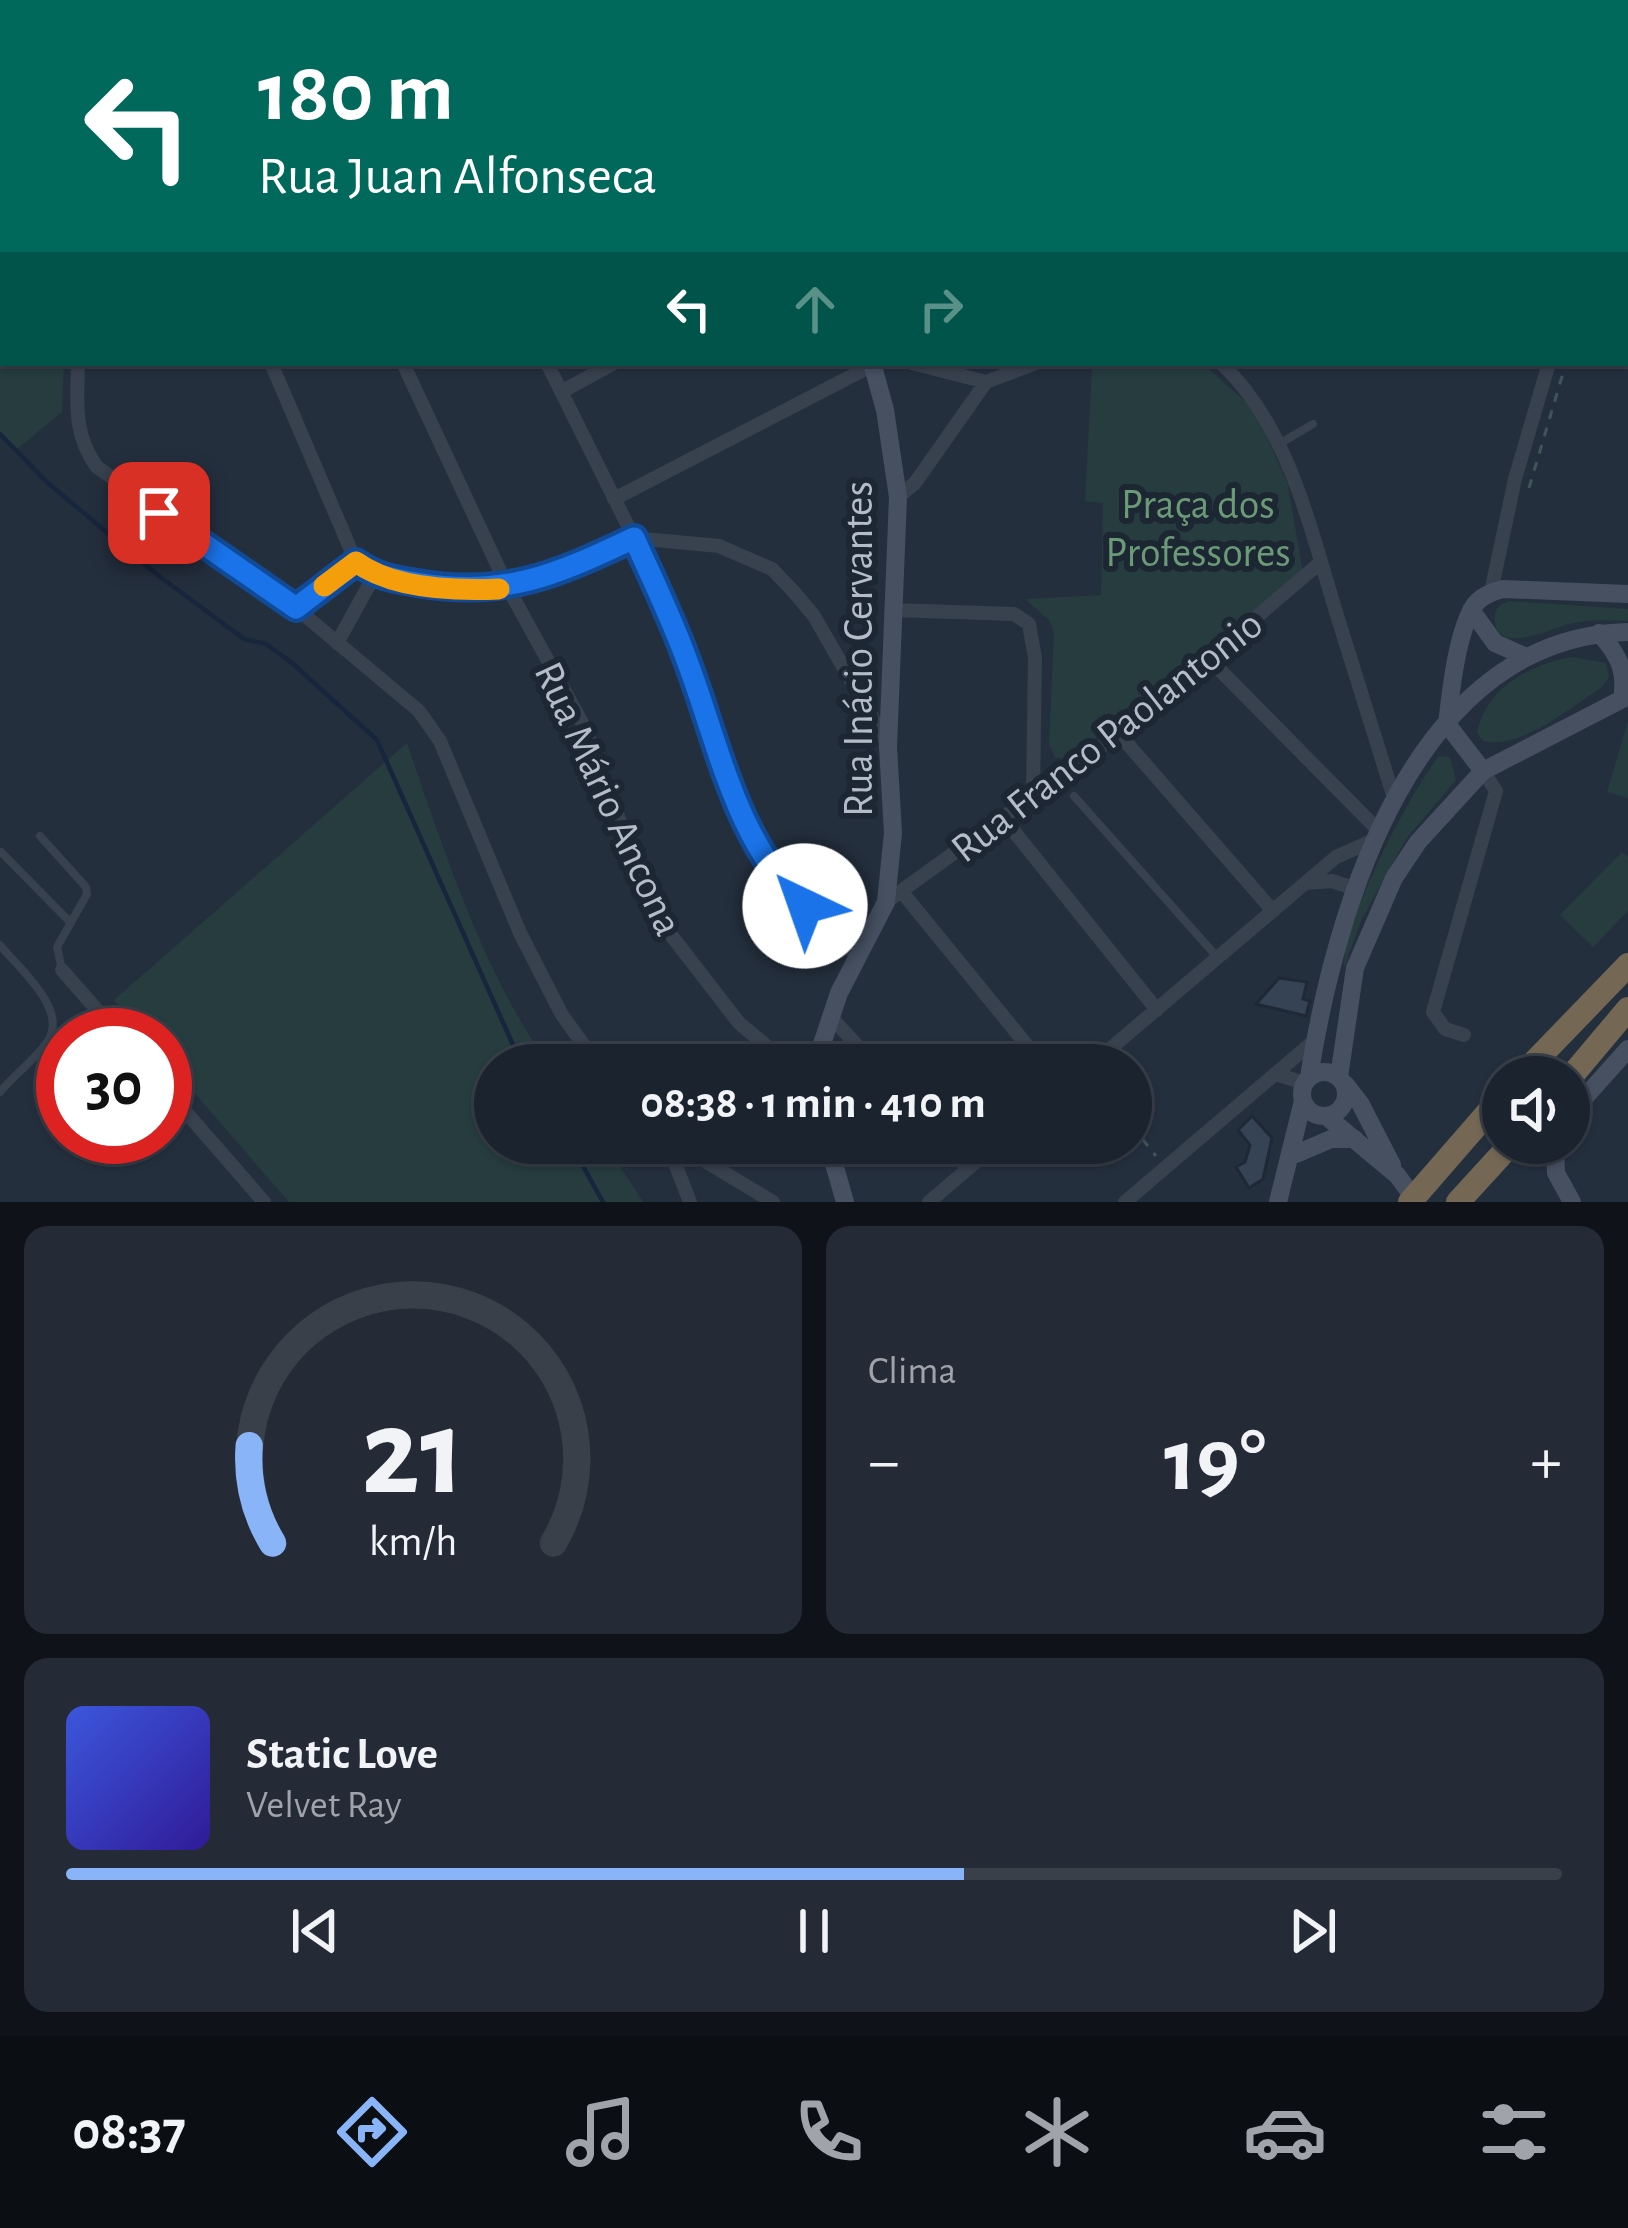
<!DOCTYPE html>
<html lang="pt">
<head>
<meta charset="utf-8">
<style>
  :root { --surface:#1b232e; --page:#242b36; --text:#f1f3f6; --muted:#a0a4aa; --line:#39404a; --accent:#8ab4f8 }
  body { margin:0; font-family:"Alegreya Sans",sans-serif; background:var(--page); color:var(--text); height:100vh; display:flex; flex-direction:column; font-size:45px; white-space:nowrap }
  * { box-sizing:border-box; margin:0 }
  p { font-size:39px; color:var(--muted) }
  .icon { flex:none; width:66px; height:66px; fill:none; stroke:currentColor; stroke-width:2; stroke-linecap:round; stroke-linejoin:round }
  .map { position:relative; height:1202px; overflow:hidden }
  .drawer { display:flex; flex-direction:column; gap:24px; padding:24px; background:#0f1319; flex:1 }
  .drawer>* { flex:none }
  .guide { position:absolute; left:0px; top:0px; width:1629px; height:366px; box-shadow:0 3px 9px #0004,0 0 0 3px var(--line); background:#00695c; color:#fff; overflow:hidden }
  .buttons { position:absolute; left:1482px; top:1056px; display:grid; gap:24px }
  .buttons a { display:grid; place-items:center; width:108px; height:108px; border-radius:50%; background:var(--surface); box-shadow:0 3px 9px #0004,0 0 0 3px var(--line); font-size:60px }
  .speed { position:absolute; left:36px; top:1008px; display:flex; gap:24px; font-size:60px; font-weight:700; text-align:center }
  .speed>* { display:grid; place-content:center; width:156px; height:156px; border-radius:50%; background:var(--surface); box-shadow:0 3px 9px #0004,0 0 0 3px var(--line); line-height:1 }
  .speed .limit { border:18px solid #d22; background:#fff; color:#111 }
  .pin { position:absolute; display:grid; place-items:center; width:102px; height:102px; color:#fff; margin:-51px; border-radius:24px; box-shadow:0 6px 18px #0006 }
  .me { position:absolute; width:132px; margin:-66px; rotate:318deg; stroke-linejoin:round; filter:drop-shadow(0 0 9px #0008) }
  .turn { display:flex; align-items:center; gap:42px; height:252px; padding:0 60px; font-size:54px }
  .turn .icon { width:156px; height:156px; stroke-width:2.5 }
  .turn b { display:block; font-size:84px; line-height:102px }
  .lanes { display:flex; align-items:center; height:114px; padding:0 60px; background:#0003; justify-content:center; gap:60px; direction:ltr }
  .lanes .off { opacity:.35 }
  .big { font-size:90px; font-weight:700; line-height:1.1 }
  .drawer .widget { flex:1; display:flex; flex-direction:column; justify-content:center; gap:18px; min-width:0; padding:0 42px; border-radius:24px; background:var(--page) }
  .drawer .dial { align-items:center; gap:0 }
  .dial svg { height:312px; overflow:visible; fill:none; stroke:var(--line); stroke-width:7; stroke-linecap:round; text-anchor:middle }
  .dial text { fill:var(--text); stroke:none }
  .song { display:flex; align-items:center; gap:36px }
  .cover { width:144px; height:144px; border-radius:18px; background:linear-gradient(135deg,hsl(230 70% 55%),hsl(250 70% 35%)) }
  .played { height:12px; border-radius:6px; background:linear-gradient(90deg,var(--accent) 60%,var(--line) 60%) }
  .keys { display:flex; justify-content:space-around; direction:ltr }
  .heat { display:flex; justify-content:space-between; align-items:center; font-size:66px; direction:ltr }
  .drawer .tiles { flex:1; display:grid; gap:24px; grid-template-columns:1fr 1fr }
  .widget:last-child { grid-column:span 2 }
  .trip { position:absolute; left:474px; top:1044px; width:678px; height:120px; border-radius:60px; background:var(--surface); box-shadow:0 3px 9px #0004,0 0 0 3px var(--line); font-weight:700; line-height:120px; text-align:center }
  .tab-bar { display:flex; height:192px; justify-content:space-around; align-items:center; background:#0b0e12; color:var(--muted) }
  .tab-bar .icon { width:84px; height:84px }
  .tab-bar .selected { color:var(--accent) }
  .tab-bar b { font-size:54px; color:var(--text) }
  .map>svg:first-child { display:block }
  .green { fill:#263c3f }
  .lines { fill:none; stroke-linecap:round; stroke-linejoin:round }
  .stream { stroke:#17263c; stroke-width:4.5 }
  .building { fill:#364354; stroke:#1f2835; stroke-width:3 }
  .path { stroke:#3f5557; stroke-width:3; stroke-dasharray:9 9; stroke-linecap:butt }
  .service { stroke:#38414e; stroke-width:8 }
  .minor { stroke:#38414e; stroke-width:14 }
  .secondary { stroke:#465061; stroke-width:18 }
  .motorway { stroke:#746855; stroke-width:24 }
  .route-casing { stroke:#114b97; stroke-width:30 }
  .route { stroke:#1a73e8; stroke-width:21 }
  .slow { stroke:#f59e0b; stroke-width:21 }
  .labels { text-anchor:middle; stroke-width:12; stroke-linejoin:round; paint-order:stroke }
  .park-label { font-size:42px; fill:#6b9a76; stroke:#1d2633 }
  .street-label { font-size:42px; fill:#b4bcc9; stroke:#1d2633 }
</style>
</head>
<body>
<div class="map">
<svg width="1628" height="1202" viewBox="0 0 1628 1202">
  <rect width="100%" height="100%" fill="#242f3e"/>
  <path class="green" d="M0 290 3 363H64L62 412 17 449 0 438Z
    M1099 363H1202L1256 411 1288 485 1303 573 1107 723 1081 757 1055 758 1049 744 1054 633 1049 620 1025 599 1101 595 1103 503 1085 501 1092 368Z
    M1508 601 1628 609V621C1608 620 1588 619 1569 624 1553 628 1491 659 1495 615 1496 606 1501 605 1508 601Z
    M1572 657 1606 663 1609 677 1601 688C1568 709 1523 749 1483 741L1477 733C1485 689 1530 664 1572 657Z
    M1628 721V798L1607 792Z
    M407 743C443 848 484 975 549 1065H495V1143H605L643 1202H289L165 1059V1035H144L114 1000Z
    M1439 756 1450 757 1456 780 1406 839 1361 921 1344 968C1342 923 1409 794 1439 756Z
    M1622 852 1628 857V911L1593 947 1560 915Z"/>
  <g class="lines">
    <path class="stream" d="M1601 0 1602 3
      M1626 253 1628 263
      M0 434 48 483 159 576 244 639 266 644 291 662 377 740 522 1065
      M570 1143 603 1202"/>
  </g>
  <path class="building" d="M1279 978 1307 982 1303 999 1310 1001 1306 1016 1256 1004Z
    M1252 1116 1272 1138 1263 1179 1249 1188 1236 1167 1245 1162 1250 1145 1238 1130Z"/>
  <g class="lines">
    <path class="path" d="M1572 0V3
      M1529 488 1566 363
      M1131 1125 1156 1156"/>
    <path class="service" d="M1296 0 1301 3
      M1279 444 1313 424
      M1074 796 1218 958
      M40 836 86 887 87 894 57 947 62 970
      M1 852 71 923
      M0 945C19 969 70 1010 47 1042 35 1060 14 1075 0 1092"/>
    <path class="minor" d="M240 0 241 3
      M1555 0V3
      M200 3 201 0
      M417 3 418 0
      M512 3 517 0
      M0 36 3 37
      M0 177 3 178
      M0 226 3 223
      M0 269 3 271
      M78 363C77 402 73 435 97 467L296 608 419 711 440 741 520 933 562 1015 598 1065
      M271 363 356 562
      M403 363 508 588 585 728 654 913 739 1023 769 1048 802 1065
      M547 363 634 538 685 654 754 846 777 880 859 958
      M912 363 986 382 1036 363
      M1221 363C1288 426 1310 527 1336 612 1355 674 1375 736 1394 798
      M561 392 614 363
      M898 497 915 483 986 382
      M614 499 873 365
      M356 562 374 576 467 590 508 588 634 538 719 546 772 569 794 592 814 616 888 745
      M1491 592 1515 479 1549 363
      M296 608 356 562
      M892 610 1014 614 1029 624 1035 658 1033 796
      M337 643 374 576
      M1208 658 1377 829
      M1119 734 1273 911
      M1004 819 1157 1010
      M1306 883 1332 881 1356 889
      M902 892 1043 1065
      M886 902 1119 734 1321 562
      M62 970 119 1035
      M830 1016 875 1065
      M1464 1035 1445 1029 1433 1012 1496 791 1483 771
      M1091 1065 1336 857 1372 841
      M1275 1074 1305 1083
      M165 1088 264 1202
      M667 1143 690 1202
      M675 1143 773 1202
      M946 1143 968 1169
      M929 1202 998 1143
      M1125 1202 1315 1040"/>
    <path class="secondary" d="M714 0 716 3
      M1471 610 1495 643 1524 656
      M1599 633C1618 654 1627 670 1622 699
      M1447 724C1451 691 1456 639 1472 609 1478 597 1491 592 1503 589L1628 594
      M1447 724 1483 771
      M815 1065 839 993 886 902 893 833 888 747 898 497 885 410 872 363
      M1302 1094a22 22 0 1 1 44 0a22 22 0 1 1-44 0Z
      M1309 1077C1336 905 1415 637 1628 632
      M1339 1077 1355 968 1394 878 1418 842 1483 771 1628 696
      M1346 1085 1360 1103 1392 1165
      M1569 1115 1628 1049
      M1326 1116 1397 1175 1417 1202
      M828 1143 845 1202
      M1555 1143 1556 1173 1572 1202
      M1296 1154 1331 1139H1355
      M1278 1202 1303 1101"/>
    <path class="motorway" d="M1520 1077 1628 965
      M1569 1079 1628 1009
      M1410 1202 1503 1095
      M1458 1202 1512 1143"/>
  </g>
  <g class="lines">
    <g class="route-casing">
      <path id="route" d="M159 513 296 608 356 562C375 576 393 579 417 583 504 598 556 575 634 538 652 578 671 617 686 658 719 744 735 841 805 906"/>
    </g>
    <use href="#route" class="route"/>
    <path class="slow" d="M324 586 356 562C393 589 453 591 499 589"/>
  </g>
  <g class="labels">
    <g class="park-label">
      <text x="1198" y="518">Praça dos<tspan x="1198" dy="48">Professores</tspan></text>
    </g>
    <g class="street-label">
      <text transform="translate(857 649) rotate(-90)" y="15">Rua Inácio Cervantes</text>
      <text transform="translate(1106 735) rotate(-38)" y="15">Rua Franco Paolantonio</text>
      <text transform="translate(610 798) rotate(65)" y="15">Rua Mário Ancona</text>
    </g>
  </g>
</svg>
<div class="buttons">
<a><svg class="icon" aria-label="sound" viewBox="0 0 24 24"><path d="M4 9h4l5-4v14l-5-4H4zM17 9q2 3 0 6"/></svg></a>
</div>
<div class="speed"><div class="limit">30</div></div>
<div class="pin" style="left:159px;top:513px;background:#d93025"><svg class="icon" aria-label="arrive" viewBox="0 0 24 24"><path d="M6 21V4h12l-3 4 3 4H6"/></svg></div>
<svg class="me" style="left:805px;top:906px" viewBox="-20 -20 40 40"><circle r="19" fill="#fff"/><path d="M0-13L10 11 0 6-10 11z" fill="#1a73e8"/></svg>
<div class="trip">08:38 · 1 min · 410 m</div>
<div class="guide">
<div class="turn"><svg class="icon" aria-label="left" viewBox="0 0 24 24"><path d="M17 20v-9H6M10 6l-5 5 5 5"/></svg><div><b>180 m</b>Rua Juan Alfonseca</div></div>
<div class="lanes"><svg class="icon" aria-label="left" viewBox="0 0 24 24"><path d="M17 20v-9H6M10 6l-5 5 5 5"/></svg><svg class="icon off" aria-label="ahead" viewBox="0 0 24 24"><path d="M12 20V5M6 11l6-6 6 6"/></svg><svg class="icon off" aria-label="right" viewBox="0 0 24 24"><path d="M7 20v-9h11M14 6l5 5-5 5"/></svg></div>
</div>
</div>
<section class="drawer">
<div class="tiles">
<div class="widget dial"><svg viewBox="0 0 100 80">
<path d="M14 69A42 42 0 1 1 86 69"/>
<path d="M14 69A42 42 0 0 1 8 44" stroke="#8ab4f8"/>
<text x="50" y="56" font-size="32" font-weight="700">21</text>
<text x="50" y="72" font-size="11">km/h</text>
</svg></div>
<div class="widget"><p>Clima</p>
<div class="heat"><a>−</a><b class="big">19°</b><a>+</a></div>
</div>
<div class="widget">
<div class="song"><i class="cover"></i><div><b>Static Love</b><p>Velvet Ray</p></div></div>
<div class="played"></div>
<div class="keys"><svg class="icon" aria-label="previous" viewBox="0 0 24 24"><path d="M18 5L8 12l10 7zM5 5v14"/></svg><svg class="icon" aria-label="pause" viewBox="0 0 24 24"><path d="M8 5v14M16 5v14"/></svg><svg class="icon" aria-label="next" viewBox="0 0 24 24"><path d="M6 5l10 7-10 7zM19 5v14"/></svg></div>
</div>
</div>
</section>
<nav class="tab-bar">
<b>08:37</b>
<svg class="icon selected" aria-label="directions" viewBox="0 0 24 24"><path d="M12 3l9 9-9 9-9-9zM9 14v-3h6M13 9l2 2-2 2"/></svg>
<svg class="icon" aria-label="music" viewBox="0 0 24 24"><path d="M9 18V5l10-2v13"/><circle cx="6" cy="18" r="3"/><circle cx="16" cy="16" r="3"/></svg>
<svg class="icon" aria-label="phone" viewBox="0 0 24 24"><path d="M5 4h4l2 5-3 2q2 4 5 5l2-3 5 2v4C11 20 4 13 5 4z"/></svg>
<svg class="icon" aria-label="climate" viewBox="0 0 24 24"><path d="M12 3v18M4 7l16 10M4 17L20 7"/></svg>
<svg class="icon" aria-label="car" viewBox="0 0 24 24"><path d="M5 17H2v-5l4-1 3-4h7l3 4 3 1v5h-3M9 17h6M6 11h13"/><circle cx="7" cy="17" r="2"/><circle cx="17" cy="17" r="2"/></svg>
<svg class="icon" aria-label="filters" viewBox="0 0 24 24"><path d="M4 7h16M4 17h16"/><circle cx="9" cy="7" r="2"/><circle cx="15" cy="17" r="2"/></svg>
</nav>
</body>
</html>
